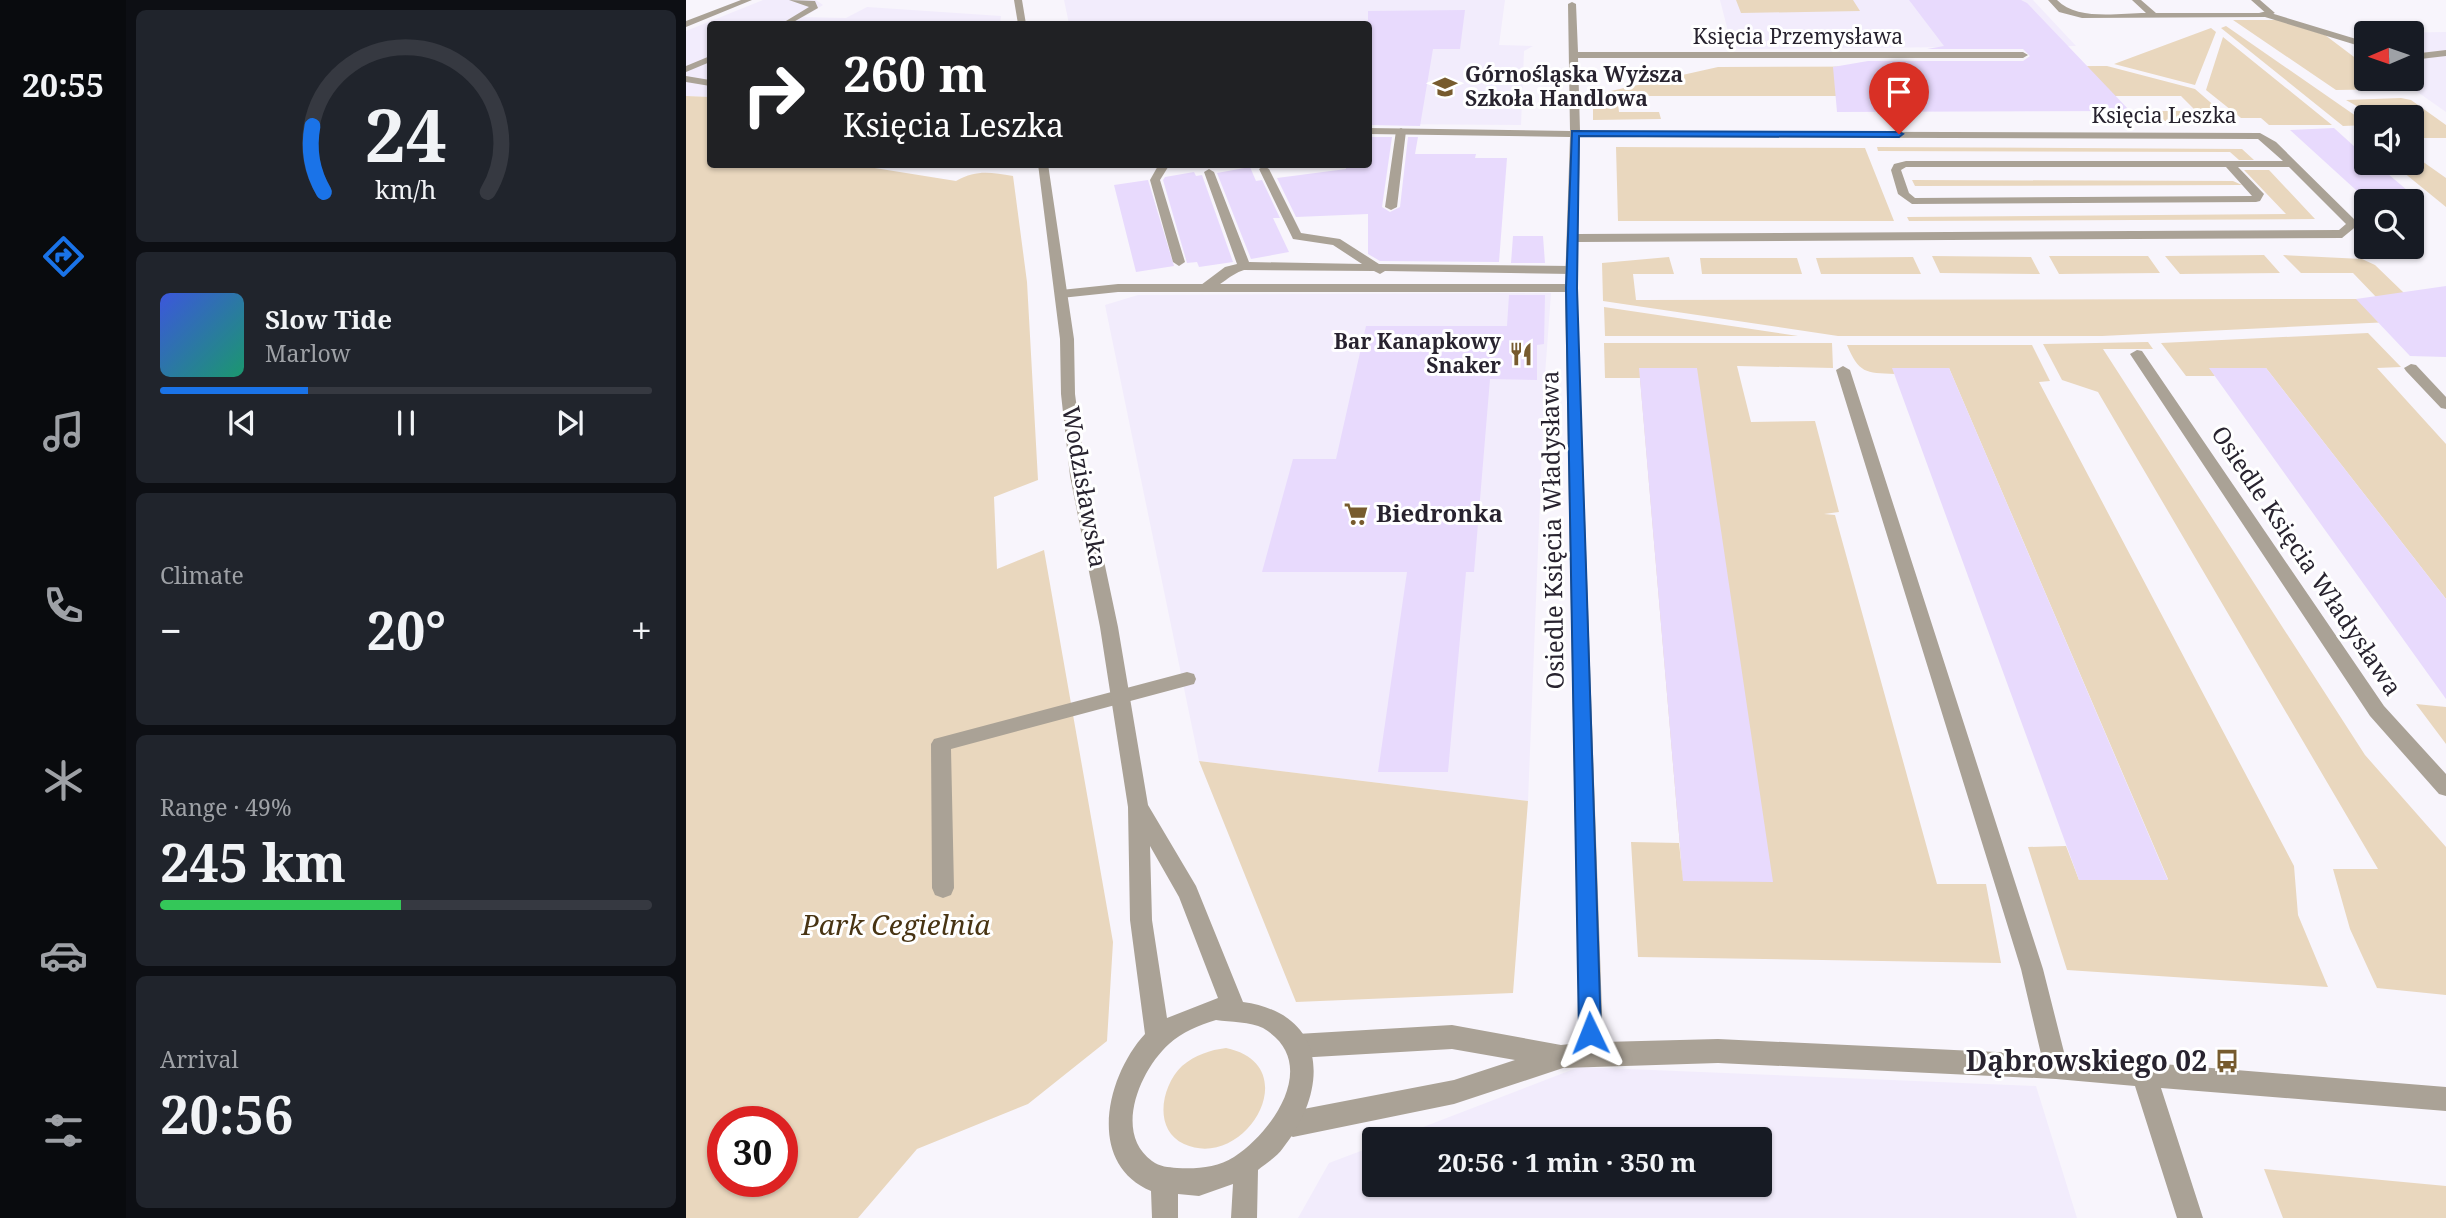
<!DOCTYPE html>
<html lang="en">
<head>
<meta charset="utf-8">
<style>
  :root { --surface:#171b24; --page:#20242c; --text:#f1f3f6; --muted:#9ea1a6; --line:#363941; --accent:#1a73e8 }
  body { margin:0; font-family:"Noto Serif",serif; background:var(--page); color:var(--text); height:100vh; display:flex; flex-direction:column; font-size:26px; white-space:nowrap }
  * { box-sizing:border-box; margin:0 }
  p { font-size:23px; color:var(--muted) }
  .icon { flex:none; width:38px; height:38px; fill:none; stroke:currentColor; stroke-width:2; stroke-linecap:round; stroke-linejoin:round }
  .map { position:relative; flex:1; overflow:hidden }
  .side { display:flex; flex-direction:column; gap:10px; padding:10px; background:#0d0f14; width:560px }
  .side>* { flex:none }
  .hud { position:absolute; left:21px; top:21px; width:665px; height:147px; border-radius:7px; box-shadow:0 2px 5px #0004; background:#202124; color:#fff; overflow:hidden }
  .needle { width:46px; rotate:268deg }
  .tools { position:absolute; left:1668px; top:21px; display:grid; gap:14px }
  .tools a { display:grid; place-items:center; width:70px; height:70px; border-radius:7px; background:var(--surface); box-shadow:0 2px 5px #0004; font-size:35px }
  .speed { position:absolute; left:21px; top:1106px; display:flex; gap:14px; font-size:35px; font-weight:700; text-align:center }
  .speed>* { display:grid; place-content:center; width:91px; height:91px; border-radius:50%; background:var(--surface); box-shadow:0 2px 5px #0004; line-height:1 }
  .speed .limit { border:10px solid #d22; background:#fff; color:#111 }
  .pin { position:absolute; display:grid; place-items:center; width:60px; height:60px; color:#fff; margin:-72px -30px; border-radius:50% 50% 50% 0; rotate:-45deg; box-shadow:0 0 7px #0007 }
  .pin .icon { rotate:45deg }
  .me { position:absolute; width:77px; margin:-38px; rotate:358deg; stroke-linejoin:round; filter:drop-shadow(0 0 5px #0008) }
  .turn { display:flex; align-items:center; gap:24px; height:147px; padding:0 21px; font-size:32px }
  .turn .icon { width:91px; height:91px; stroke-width:2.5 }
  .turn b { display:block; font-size:49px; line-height:60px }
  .big { font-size:52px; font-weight:700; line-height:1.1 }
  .side .tile { flex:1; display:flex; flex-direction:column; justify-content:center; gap:10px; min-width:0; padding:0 24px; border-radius:10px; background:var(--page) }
  .side .dial { align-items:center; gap:0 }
  .dial svg { height:182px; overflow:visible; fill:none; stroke:var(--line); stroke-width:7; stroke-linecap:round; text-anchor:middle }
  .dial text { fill:var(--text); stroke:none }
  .song { display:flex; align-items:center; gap:21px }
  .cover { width:84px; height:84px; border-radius:10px; background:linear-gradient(135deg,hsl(230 70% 55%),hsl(160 70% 35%)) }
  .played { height:7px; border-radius:4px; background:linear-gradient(90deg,var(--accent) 30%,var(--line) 30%) }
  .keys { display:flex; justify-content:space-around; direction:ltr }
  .heat { display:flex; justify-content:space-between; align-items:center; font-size:38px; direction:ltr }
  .charge { height:10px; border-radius:5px; background:linear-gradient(90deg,#34c759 49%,var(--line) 0) }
  .trip { position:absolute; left:676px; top:1127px; width:410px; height:70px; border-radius:7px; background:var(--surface); box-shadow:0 2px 5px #0004; font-weight:700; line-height:70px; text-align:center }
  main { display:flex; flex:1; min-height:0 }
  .dock { display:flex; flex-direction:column; width:126px; justify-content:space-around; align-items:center; background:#090b0e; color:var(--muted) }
  .dock .icon { width:49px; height:49px }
  .dock .active { color:var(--accent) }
  .dock b { font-size:32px; color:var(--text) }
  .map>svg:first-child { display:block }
  .built { fill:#f2ecfc }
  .green { fill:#e9d7be; fill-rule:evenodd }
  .building { fill:#e8dafd }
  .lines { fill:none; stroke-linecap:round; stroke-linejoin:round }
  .service { fill:#aaa296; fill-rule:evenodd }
  .minor { fill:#aaa296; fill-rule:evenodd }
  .tertiary { fill:#aaa296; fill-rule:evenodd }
  .route { fill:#1a73e8; stroke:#114b97; stroke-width:2 }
  .labels { text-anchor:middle; stroke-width:6; stroke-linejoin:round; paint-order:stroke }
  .far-street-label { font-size:21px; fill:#28232f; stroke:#fff }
  .far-poi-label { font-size:21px; font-weight:bold; fill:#28232f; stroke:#fff; text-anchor:start }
  .street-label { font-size:24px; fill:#28232f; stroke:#fff }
  .poi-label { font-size:24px; font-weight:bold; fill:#28232f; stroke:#fff; text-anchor:start }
  .near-park-label { font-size:28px; font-style:italic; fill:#483413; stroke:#fff }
  .near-poi-label { font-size:28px; font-weight:bold; fill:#28232f; stroke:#fff; text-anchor:end }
</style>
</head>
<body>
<main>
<nav class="dock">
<b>20:55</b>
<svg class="icon active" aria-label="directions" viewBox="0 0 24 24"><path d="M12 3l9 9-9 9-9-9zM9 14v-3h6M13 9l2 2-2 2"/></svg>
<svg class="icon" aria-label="music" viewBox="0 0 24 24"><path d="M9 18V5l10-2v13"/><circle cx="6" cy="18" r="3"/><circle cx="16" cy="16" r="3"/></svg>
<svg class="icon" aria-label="phone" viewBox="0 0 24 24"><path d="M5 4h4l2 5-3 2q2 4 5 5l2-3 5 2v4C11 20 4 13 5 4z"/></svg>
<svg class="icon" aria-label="climate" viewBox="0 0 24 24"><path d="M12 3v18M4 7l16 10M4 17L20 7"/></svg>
<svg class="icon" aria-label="car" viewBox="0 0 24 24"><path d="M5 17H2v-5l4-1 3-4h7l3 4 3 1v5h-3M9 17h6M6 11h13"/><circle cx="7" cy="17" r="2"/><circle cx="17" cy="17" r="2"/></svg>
<svg class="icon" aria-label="filters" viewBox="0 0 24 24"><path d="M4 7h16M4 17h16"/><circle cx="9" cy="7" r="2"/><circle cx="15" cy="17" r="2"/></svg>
</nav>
<section class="side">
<div class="tile dial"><svg viewBox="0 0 100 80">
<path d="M14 69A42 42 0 1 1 86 69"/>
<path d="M14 69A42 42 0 0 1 9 40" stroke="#1a73e8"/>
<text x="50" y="56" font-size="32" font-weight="700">24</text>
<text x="50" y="72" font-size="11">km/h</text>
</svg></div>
<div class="tile">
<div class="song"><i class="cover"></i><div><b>Slow Tide</b><p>Marlow</p></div></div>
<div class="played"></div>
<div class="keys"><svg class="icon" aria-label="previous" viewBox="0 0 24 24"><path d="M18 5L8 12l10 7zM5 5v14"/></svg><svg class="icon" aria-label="pause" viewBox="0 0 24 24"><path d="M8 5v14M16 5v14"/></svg><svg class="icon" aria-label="next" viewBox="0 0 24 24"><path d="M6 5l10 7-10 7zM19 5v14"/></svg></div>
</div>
<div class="tile"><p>Climate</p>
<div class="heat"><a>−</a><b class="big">20°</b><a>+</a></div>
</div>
<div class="tile"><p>Range · 49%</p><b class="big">245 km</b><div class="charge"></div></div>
<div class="tile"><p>Arrival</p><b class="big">20:56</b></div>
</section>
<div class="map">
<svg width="1760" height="1218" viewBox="0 0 1760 1218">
  <rect width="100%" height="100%" fill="#f8f5fc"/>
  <path class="built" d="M77 0H130L137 5 118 17 160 18 181 7 315 16 314 24H24V97L0 96V31Z
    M378 0H819L813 45 847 46 838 51 835 125 683 124 682 24H383Z
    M1034 0H1347L1390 46 1053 49 1046 47Z
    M1760 32V112L1713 79H1726V33H1691Z
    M865 293 859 375 842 801 513 761 419 305 452 295Z
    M893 1067 1350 1086 1391 1218H612L643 1163 688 1146V1185H1073V1139H706Z"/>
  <path class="green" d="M1050 0H1167L1174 11 1055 13Z
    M1547 20H1591L1639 35 1680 66V79H1696L1710 89 1650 90Z
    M1540 26 1680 123V125L1657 126 1535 28Z
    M1525 28 1530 32 1509 85 1428 64Z
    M1537 37 1646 125H1583L1575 118H1555L1520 90Z
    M1421 66 1509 89 1546 121H1477L1469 111H1510L1495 96H931L933 112H973L975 119 907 120V95L1032 67Z
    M0 96 24 97V164L170 165 270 181C292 169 305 173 327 176L341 282 352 480 308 497 311 569 358 550 427 942 421 1041 342 1104 231 1149 172 1218H0ZM37 1122H96V1181H37Z
    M1715 98 1725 100 1760 125V138H1726V117H1690L1660 100Z
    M930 147 1179 148 1208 221H932Z
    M1191 147 1556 149 1568 160H1553L1544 152 1192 151Z
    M1726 154 1760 178V207L1706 163H1726Z
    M1558 170H1583L1629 219 1223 221 1221 217 1600 214Z
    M1226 180 1547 181 1556 185 1229 186Z
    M1578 255 1594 273 1494 274 1479 256Z
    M1597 255 1676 259 1689 265 1746 320 1416 336H1152L917 301 916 263 983 257 988 274H947L950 300 1692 299 1667 273H1615Z
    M1246 256 1345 257 1354 274 1254 273Z
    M1363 256H1462L1474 273 1373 274Z
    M1227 257 1235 274H1135L1130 258Z
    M1014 258H1111L1116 274H1016Z
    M918 307 1112 336H919Z
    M1682 333 1715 367 1691 368 1760 444V599L1580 368H1524L1529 376H1500L1475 343Z
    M1462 342 1467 349H1417L1679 755 1760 847V995L1691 988 1664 929 1647 869H1692L1412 392 1376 380 1357 344Z
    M918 343H1146L1147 368 1051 366 1065 422 1129 421 1153 512 1138 514 1149 515 1251 884H1300L1315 963 952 957 945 842 993 843 997 881 954 378H919Z
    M1161 345H1346L1364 381 1353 382 1608 866 1612 915 1642 987 1381 970 1342 847 1380 846 1393 880 1482 879 1263 368H1207L1209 374C1179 373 1173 373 1161 345Z
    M1730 704 1760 707V744Z
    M513 761 842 801 827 993 610 1002Z
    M540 1048C622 1065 559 1172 498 1144 467 1130 475 1086 496 1066 509 1055 524 1050 540 1048Z
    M1578 1169 1760 1186V1218H1597Z"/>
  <path class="building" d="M1223 0H1335L1341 3 1444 111 1151 112 1147 67 1182 61H1337L1344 56 1337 49H1241L1258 46Z
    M779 10 774 49H747L734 126 682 125V11Z
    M1648 128 1680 157V163H1689L1734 201H1682L1604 130Z
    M682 137H706L696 207 704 212 714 207 722 137H732L729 154H790L789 158H821L813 262 694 261 682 254V214L610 217 591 178 660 169V164H682Z
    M564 167 570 181 576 180 594 218H587L603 252 565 259 531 173Z
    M508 172 510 176 516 175 547 262 513 267 511 262 501 263 477 180 479 177Z
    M462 180 488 266 450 272 428 185Z
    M827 236H857L859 263H825Z
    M1760 286V357L1724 356 1670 299Z
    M823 295H859L858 344 851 345V380L804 379 788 572H780L762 772H692L721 572H576L607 459H650L680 326H821Z
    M953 368H1011L1087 882 997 881Z
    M1206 368H1263L1482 880H1393Z
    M1523 368H1580L1760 599V699Z"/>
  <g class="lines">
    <path class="service" d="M103 0 129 1 132 8 104 24H95L123 7Z
      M1362 0H1371C1391 21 1433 13 1460 13L1446 0H1455L1470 13H1573L1585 10 1588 14 1680 42V48L1579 17 1396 18 1373 12Z
      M1760 50V56L1726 60V54Z
      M24 56V62L0 72V66Z
      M0 76 24 80V86L0 82Z
      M715 128 720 131 711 207 705 210 699 207 710 131Z
      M473 164H484L474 180 499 262 493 266 487 262 464 180Z
      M578 166 583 169 615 233 654 239 693 264 886 266 892 270 886 274 699 271 694 274 688 271 558 270C543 274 530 292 515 291V285L539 267 551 264 518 172 523 169 528 172 563 262 676 264 647 245 607 239 573 169Z
      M501 672 508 674 510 679 508 684 265 749 268 888 265 895 257 898 249 895 246 888 245 744 248 739Z"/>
    <path class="minor" d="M55 0H66L0 27V21Z
      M1565 0H1574L1589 13 1582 15Z
      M886 2 890 4 892 52H1337L1342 55 1337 58H892L894 131 1574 133 1590 142 1673 224 1656 238 892 242 891 288 917 1042 1032 1039 1355 1054 1335 969 1150 370 1157 366 1164 370 1357 969 1379 1056 1760 1087V1111L1475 1088 1517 1218H1491L1449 1086 1370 1079 1032 1063 877 1068 768 1104 607 1137 598 1133 594 1124 598 1115 607 1111 768 1080 829 1060 766 1049 611 1058 602 1054 599 1046 602 1038 611 1034 766 1025 875 1045 893 1043 879 292H432L375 298 369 294 375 290 432 284H879L884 137 682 134V128L884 131 882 4ZM894 137 1572 139 1597 161H1220L1208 164 1205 170 1212 194 1226 204 1570 202 1574 201 1578 194 1552 167H1603L1660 224 1653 230 892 234ZM1540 167 1566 196 1229 198 1223 193 1215 170 1220 167Z
      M1451 350 1456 351 1698 706 1760 774V796L1753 794 1684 716 1444 354Z
      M1725 364 1730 365 1760 397V409L1755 408 1720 371 1718 368Z"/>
    <path class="tertiary" d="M328 0H336L340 24H332Z
      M352 164H362L388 339 389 394 400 476 432 627 462 805 510 886 557 1002C643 1014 643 1090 597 1148 591 1157 580 1163 572 1170L571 1218H545L547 1184 513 1196 492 1194V1218H466L465 1191C399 1163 421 1075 459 1034L444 920 442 807 414 627 384 476 375 394 374 339ZM464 846 493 897 532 998 481 1018 466 920ZM530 1020C544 1022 565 1022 577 1028 635 1062 588 1131 548 1157 531 1168 510 1169 491 1168 482 1167 474 1167 466 1161 427 1133 454 1070 483 1044 496 1032 513 1025 530 1020Z"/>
  </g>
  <path class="route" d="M886 131 1213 132 1217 134 1213 137 893 136 891 288 915 1033 912 1040 904 1044 896 1040 893 1033 880 288Z"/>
  <defs>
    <g id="university-bare" transform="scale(1.89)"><path d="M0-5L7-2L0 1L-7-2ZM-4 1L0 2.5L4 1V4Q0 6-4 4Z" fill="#775b2e" stroke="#fff" stroke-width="2.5" paint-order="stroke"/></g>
    <g id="restaurant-bare" transform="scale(1.89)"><path d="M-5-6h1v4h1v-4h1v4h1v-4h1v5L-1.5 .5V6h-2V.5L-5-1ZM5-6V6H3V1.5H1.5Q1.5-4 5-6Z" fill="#775b2e" stroke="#fff" stroke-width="2.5" paint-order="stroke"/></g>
    <g id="supermarket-bare" transform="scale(1.89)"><path d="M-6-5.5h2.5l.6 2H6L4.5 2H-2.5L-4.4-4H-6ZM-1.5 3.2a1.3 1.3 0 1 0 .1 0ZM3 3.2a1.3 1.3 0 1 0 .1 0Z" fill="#775b2e" stroke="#fff" stroke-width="2.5" paint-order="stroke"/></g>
    <g id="bus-bare" transform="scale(1.89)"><path d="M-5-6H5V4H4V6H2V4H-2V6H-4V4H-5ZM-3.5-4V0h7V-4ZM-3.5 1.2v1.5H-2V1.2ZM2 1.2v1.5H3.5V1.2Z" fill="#775b2e" stroke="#fff" stroke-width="2.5" paint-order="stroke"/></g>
  </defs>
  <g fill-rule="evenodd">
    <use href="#university-bare" x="759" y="87"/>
    <use href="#restaurant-bare" x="835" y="354"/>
    <use href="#supermarket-bare" x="670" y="514"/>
    <use href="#bus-bare" x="1541" y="1061"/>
  </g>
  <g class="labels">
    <g class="far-street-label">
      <text x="1112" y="44">Księcia Przemysława</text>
      <text x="1478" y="123">Księcia Leszka</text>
    </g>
    <g class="far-poi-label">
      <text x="779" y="82">Górnośląska Wyższa<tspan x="779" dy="24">Szkoła Handlowa</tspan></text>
      <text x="815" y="349" text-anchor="end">Bar Kanapkowy<tspan x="815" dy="24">Snaker</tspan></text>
    </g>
    <g class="street-label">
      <text transform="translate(398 487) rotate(80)" y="8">Wodzisławska</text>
      <text transform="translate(867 530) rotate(-91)" y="8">Osiedle Księcia Władysława</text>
      <text transform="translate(1620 561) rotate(56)" y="8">Osiedle Księcia Władysława</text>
    </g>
    <g class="poi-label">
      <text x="690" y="522">Biedronka</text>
    </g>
    <g class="near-park-label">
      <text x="210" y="935">Park Cegielnia</text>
    </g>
    <g class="near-poi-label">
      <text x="1521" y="1071">Dąbrowskiego 02</text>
    </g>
  </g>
</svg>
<div class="tools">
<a><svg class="needle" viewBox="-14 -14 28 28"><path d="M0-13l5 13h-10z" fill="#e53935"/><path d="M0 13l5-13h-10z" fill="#9ea1a6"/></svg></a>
<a><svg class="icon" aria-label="sound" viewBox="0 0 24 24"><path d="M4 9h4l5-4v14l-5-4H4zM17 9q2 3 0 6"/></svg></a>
<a><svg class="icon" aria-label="search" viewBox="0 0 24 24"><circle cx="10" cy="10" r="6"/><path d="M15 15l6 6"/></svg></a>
</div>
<div class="speed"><div class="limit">30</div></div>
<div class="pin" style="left:1213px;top:134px;background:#d93025"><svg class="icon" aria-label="arrive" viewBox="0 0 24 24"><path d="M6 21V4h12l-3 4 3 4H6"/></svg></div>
<svg class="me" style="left:904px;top:1033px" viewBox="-20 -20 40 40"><path d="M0-17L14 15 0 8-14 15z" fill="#1a73e8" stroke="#fff" stroke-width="4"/></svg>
<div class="trip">20:56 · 1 min · 350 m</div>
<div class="hud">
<div class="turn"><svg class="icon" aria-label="right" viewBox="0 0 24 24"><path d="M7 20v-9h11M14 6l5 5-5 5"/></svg><div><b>260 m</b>Księcia Leszka</div></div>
</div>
</div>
</main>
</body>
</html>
